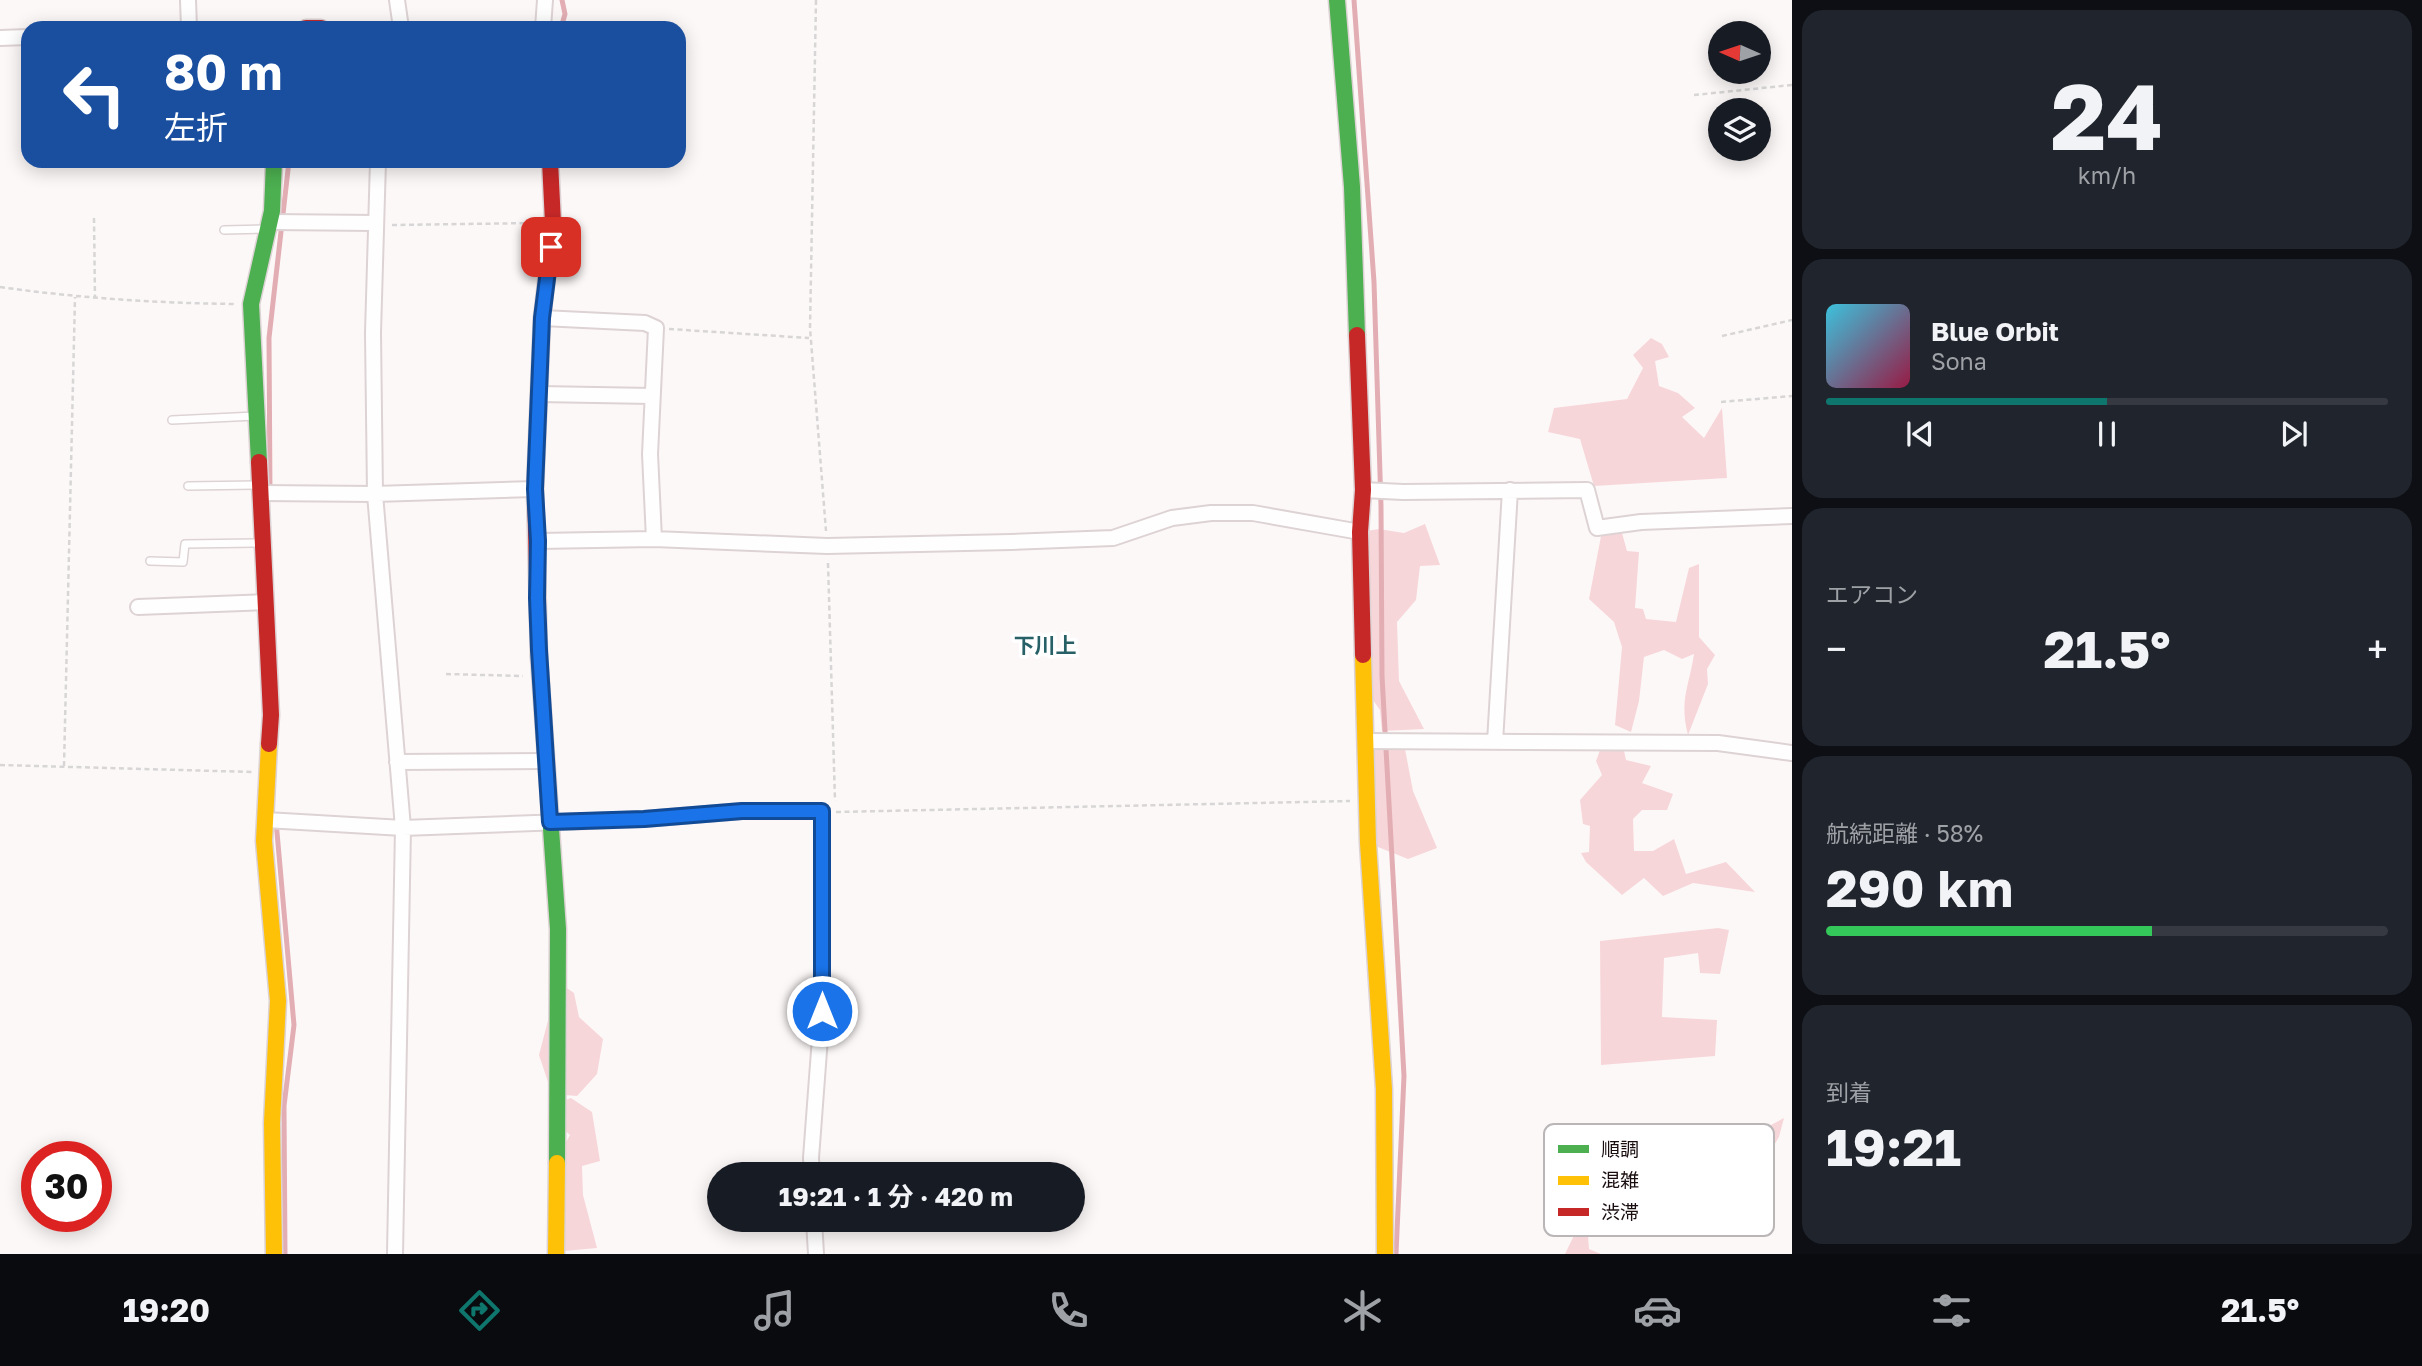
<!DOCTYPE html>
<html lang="ja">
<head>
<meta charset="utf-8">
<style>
  :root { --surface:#171b24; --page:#20242c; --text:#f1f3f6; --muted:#9ea1a6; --line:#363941; --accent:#0f766e }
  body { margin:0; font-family:"Golos Text","Noto Sans JP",sans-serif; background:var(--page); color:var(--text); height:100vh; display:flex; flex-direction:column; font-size:26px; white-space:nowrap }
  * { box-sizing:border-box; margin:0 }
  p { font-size:23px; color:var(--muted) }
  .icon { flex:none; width:38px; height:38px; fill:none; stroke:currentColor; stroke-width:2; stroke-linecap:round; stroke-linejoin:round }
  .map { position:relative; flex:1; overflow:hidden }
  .details { display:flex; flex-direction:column; gap:10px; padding:10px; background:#0d0f14; width:630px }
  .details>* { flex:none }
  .top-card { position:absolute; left:21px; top:21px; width:665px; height:147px; border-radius:21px; box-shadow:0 4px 18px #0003; background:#1a4fa0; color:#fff; overflow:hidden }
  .needle { width:46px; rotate:273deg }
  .tools { position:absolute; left:1708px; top:21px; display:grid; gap:14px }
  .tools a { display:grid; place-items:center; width:63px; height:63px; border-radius:50%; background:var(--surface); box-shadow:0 4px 18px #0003; font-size:35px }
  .speed { position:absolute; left:21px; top:1141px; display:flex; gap:14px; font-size:35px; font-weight:700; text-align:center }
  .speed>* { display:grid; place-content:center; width:91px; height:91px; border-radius:50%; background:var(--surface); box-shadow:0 4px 18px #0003; line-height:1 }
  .speed .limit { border:10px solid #d22; background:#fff; color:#111 }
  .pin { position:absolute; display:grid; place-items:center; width:60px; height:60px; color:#fff; margin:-30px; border-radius:14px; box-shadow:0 4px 10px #0006 }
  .me { position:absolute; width:77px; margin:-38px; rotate:0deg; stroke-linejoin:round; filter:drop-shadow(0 0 5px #0008) }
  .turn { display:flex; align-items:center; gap:24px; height:147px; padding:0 28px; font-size:32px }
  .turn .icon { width:91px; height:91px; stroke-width:2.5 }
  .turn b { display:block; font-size:49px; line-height:60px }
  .big { font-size:52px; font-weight:700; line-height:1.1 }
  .details .tile { flex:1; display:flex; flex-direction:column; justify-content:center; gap:10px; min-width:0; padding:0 24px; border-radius:21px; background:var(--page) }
  .details .dial { align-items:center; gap:0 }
  .dial b { font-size:91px; line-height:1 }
  .song { display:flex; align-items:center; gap:21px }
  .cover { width:84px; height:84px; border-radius:10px; background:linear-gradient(135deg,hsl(190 70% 55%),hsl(340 70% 35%)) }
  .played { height:7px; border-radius:4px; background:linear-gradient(90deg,var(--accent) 50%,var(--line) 50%) }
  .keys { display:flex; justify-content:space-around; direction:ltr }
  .heat { display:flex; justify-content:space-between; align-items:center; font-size:38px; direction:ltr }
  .charge { height:10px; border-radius:5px; background:linear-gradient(90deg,#34c759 58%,var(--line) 0) }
  .trip { position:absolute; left:707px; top:1162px; width:378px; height:70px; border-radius:35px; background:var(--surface); box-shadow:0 4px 18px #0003; font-weight:700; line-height:70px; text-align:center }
  .dock { display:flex; height:112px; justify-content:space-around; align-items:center; background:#090b0e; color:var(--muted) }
  .dock .icon { width:49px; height:49px }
  .dock .current { color:var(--accent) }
  .dock b { font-size:32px; color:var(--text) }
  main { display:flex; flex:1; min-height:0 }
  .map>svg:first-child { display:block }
  .green { fill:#f7d6d9 }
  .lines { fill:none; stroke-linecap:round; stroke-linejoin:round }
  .stream { stroke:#e2aeb4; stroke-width:5 }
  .lane-casing { stroke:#ddd3d4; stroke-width:10 }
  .street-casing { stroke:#ddd3d4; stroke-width:18 }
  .fast-casing { stroke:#ddd3d4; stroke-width:19 }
  .slow-casing { stroke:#ddd3d4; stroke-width:19 }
  .jam-casing { stroke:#ddd3d4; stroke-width:19 }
  .path { stroke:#d7d5d5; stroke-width:2.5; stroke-dasharray:5 3.5; stroke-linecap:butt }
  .lane { stroke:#fffefe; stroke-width:7 }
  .street { stroke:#fffefe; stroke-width:14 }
  .fast { stroke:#4caf50; stroke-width:16 }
  .slow { stroke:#ffc107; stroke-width:16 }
  .jam { stroke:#c62828; stroke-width:16 }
  .route-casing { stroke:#114b97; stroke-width:18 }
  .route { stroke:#1a73e8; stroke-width:12 }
  .labels { text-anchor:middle; stroke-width:7; stroke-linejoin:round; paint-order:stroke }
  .quarter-label { font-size:21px; font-weight:bold; fill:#276167; stroke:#fff }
  .key { fill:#fff; stroke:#bab6b7; stroke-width:2 }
  .key-label { font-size:19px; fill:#190d0f }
</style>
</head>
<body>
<main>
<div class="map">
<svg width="1792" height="1254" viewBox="0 0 1792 1254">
  <rect width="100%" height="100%" fill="#fdf8f8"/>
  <path class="green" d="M1651 338 1662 344 1669 357 1655 361 1659 386 1678 393 1695 408 1682 417 1704 438 1722 408 1727 478 1594 486 1580 439 1548 432 1554 408 1627 399 1643 368 1633 355Z
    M1425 524 1440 565 1420 566 1416 600 1397 622 1399 681 1424 729 1382 731 1380 710 1368 693 1360 532 1379 529 1404 533Z
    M1602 531 1622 533 1627 551 1639 552 1635 608 1643 609 1646 619 1676 622 1689 568 1699 564V637L1715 655 1707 669 1708 684 1688 735C1679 700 1689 687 1694 654L1682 659 1664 650 1644 657 1639 701 1631 732 1615 725 1622 647 1614 622 1589 599Z
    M1606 734 1622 742 1626 760 1651 766 1642 783 1673 794 1667 810H1642L1633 819 1634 851H1653L1674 839 1686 874 1726 862 1755 892 1693 883 1663 896 1644 878 1622 895 1586 862 1581 853 1589 852 1590 826 1583 824 1580 800 1602 775 1596 761Z
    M1381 743 1405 749 1413 791 1437 848 1408 859 1368 843 1366 761Z
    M1718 928 1729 930 1720 974 1700 973 1698 953 1664 958 1662 1017 1717 1020 1715 1056 1601 1065 1600 941Z
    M558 982 574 993 579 1017 603 1039 597 1074 577 1096 552 1094 539 1055Z
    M571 1098 592 1112 600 1161 582 1166 583 1195 597 1248 564 1251 556 1160 570 1135 557 1123V1103Z
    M1784 1118 1779 1137 1759 1170 1724 1171 1672 1159 1639 1145 1636 1132 1674 1127 1743 1135 1754 1134Z
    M1587 1222 1589 1249 1601 1254H1565L1579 1225Z"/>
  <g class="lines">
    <path class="stream" d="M1354 0 1374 282 1381 506 1382 676 1404 1076 1396 1254
      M561 28 565 14 562 0
      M270 493 269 338 289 161
      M276 821 294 1025 284 1106 285 1254"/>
    <g class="lane-casing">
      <path id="lane" d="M224 230 265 229
        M172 420 255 416
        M188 486 257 485
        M150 561 183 562 185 544 262 543"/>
    </g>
    <g class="street-casing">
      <path id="street" d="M188 0 189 28
        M397 0 401 28
        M543 28 545 0
        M0 38 28 37
        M378 161 373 333 375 494 403 828 395 1254
        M271 222 375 223
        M542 318 645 323 656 328 650 454 654 539
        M539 394 652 396
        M1363 490 1403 492 1587 490 1597 528 1641 522 1792 516
        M260 493 375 494 535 489
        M538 541 654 539 827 546 1011 542 1113 538 1172 518 1211 513H1253L1360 532
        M138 607 266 602
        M1365 741 1718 743 1792 753
        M1495 742 1510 490
        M397 762 546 761
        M266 820 403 828 644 819 742 811H822V1011L811 1158 812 1174
        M814 1220 816 1254"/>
    </g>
    <g class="fast-casing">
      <path id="fast" d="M1337 0 1352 187 1357 335
        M259 462 251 304 272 211 274 161
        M539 657 558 929 557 1163"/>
    </g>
    <g class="slow-casing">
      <path id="slow" d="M1363 655 1368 843 1384 1089 1385 1254
        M269 744 264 841 278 1001 272 1123 274 1254
        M556 1254 557 1163"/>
    </g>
    <g class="jam-casing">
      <path id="jam" d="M306 28H321
        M1357 335 1363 490 1360 532 1363 655
        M259 462 271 715 269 744
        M539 657 535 489 542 318 553 223 550 161"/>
    </g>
    <path class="path" d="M816 0 810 328 826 531
      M1694 95 1792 85
      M94 218 95 299
      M392 225 536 223
      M0 287C78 298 155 303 234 304
      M669 329 809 338
      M1722 336 1792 320
      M1721 402 1792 396
      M828 563 835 801
      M446 674 523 676
      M0 765 252 772
      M64 766 75 297
      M836 812 1350 801"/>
    <use href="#lane" class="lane"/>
    <use href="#street" class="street"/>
    <use href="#fast" class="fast"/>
    <use href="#slow" class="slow"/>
    <use href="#jam" class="jam"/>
  </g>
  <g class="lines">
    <g class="route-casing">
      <path id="route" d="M551 247 542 318 535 489 538 541 537 598 539 650 550 822 644 819 742 811H822V1011"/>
    </g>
    <use href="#route" class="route"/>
  </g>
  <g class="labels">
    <g class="quarter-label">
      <text x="1045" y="653">下川上</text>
    </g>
  </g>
  <rect x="1544" y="1124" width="230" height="112" rx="10" class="key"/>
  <rect x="1558" y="1145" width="31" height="8" fill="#4caf50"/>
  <rect x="1558" y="1176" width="31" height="9" fill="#ffc107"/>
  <rect x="1558" y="1208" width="31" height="8" fill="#c62828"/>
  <g class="key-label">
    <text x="1601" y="1156">順調</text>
    <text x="1601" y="1187">混雑</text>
    <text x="1601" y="1219">渋滞</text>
  </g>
</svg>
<div class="tools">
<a><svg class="needle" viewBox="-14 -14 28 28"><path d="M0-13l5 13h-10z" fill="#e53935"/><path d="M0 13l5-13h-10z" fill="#9ea1a6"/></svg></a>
<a><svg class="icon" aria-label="layers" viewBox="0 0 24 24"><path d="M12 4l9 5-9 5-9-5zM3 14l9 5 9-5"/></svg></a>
</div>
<div class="speed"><div class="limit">30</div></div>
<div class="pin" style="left:551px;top:247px;background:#d93025"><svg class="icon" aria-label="arrive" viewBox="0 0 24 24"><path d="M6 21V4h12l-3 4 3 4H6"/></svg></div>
<svg class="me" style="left:822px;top:1011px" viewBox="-20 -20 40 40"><circle r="17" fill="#1a73e8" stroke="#fff" stroke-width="3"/><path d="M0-11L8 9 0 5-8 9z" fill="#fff"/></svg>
<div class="trip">19:21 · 1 分 · 420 m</div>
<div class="top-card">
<div class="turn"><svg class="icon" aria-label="left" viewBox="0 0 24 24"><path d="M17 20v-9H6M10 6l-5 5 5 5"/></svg><div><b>80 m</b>左折</div></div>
</div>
</div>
<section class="details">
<div class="tile dial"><b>24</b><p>km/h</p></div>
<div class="tile">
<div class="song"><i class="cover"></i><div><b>Blue Orbit</b><p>Sona</p></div></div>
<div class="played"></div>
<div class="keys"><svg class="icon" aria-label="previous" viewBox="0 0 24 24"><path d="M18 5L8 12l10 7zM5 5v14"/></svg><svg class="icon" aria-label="pause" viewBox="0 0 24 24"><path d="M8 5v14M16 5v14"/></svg><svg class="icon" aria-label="next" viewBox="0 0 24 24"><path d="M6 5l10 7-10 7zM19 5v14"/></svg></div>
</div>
<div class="tile"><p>エアコン</p>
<div class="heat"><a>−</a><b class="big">21.5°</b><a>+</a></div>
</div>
<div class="tile"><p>航続距離 · 58%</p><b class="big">290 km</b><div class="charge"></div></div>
<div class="tile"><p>到着</p><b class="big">19:21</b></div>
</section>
</main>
<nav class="dock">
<b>19:20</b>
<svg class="icon current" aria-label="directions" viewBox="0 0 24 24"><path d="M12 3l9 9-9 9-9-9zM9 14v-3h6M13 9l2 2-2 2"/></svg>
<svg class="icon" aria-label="music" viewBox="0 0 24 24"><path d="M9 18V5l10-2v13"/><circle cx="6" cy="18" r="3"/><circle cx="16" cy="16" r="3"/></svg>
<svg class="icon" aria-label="phone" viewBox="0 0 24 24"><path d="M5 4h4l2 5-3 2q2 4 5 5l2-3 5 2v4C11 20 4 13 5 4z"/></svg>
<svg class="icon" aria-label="climate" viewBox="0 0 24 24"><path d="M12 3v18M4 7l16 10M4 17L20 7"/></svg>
<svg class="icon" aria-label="car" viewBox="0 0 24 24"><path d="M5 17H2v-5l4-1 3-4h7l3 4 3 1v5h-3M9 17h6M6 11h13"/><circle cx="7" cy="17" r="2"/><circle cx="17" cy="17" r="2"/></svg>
<svg class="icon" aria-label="filters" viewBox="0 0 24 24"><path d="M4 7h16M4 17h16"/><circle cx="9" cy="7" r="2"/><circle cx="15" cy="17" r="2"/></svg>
<b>21.5°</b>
</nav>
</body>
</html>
